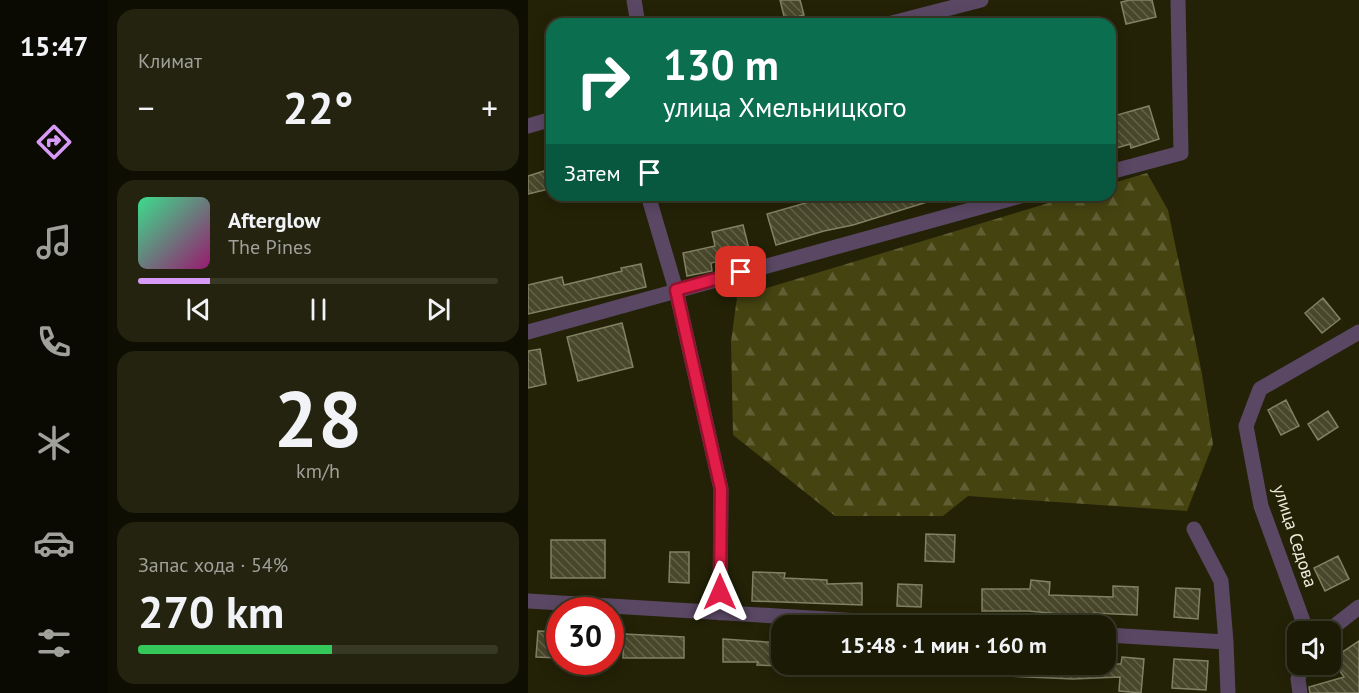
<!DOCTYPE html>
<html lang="ru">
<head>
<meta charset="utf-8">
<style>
  :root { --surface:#1a1a05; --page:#23230f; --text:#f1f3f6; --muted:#9fa19a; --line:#383827; --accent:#d89af8 }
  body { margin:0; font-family:"PT Sans",sans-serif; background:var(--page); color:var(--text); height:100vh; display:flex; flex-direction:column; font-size:22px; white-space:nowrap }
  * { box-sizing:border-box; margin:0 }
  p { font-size:20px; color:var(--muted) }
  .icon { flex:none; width:33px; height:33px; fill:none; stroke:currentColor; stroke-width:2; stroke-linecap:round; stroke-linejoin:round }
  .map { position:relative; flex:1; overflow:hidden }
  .sheet { display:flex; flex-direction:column; gap:9px; padding:9px; background:#0e0e03; width:420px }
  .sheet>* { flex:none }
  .guide { position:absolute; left:18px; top:18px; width:570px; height:183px; border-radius:18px; box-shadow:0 3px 15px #0003,0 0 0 2px var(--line); background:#0b6e4f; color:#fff; overflow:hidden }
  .tools { position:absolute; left:759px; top:621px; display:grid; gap:12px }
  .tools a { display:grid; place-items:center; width:54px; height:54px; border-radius:12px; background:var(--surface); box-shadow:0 3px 15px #0003,0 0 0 2px var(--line); font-size:30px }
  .speed { position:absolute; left:18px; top:597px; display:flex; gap:12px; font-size:30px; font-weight:700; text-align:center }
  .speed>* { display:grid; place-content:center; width:78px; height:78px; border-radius:50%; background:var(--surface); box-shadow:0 3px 15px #0003,0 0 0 2px var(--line); line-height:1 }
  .speed .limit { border:9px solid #d22; background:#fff; color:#111 }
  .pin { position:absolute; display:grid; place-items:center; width:51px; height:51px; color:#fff; margin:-26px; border-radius:12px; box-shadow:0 3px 9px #0006 }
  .me { position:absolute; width:66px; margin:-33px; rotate:0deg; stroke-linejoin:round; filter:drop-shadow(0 0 4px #0008) }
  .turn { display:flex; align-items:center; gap:21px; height:126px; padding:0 18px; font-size:27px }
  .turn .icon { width:78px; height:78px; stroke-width:2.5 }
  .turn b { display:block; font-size:42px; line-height:51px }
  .then { display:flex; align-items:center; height:57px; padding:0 18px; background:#0003; gap:12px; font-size:22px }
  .big { font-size:45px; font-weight:700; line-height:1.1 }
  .sheet .card { flex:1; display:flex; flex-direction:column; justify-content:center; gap:9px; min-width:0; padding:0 21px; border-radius:18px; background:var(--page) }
  .sheet .dial { align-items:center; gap:0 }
  .dial b { font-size:78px; line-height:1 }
  .song { display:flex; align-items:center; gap:18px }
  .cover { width:72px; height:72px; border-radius:9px; background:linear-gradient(135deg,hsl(150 70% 55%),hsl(320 70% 35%)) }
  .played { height:6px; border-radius:3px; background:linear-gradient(90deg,var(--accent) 20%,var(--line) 20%) }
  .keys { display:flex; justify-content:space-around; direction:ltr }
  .heat { display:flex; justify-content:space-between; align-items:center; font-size:33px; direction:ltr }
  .charge { height:9px; border-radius:4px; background:linear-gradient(90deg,#34c759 54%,var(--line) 0) }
  .trip { position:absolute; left:243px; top:615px; width:345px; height:60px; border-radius:18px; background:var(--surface); box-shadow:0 3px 15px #0003,0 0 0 2px var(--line); font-weight:700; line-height:60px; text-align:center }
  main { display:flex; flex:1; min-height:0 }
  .dock { display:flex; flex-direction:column; width:108px; justify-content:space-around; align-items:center; background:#0a0a02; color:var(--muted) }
  .dock .icon { width:42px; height:42px }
  .dock .current { color:var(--accent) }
  .dock b { font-size:27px; color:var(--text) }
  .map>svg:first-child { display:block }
  .forest { fill:url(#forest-firs) }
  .building { fill:url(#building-back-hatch); stroke:#818163; stroke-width:1.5 }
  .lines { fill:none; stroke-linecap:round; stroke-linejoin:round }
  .minor { stroke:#5a4764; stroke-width:15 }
  .route-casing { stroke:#92132f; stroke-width:15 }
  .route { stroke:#e11d48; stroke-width:10 }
  .labels { text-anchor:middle; stroke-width:6; stroke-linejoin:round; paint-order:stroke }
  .street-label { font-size:18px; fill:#ebebda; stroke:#232207 }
</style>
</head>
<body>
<main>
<nav class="dock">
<b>15:47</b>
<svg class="icon current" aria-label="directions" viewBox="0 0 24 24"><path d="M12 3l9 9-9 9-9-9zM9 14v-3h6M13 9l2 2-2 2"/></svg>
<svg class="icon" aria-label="music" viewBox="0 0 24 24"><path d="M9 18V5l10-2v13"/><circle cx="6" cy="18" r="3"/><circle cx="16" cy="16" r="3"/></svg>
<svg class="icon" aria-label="phone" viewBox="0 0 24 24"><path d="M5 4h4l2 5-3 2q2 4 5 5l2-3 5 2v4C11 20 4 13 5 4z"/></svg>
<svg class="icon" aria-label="climate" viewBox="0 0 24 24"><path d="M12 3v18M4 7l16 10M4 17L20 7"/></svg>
<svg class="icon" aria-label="car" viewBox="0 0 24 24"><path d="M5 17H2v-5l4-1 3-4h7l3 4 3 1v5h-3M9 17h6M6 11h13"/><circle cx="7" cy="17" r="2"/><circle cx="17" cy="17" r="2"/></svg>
<svg class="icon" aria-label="filters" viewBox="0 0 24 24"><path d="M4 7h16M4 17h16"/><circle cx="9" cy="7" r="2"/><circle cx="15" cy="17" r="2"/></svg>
</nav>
<section class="sheet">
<div class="card"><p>Климат</p>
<div class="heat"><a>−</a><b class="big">22°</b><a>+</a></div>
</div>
<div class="card">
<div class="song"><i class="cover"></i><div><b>Afterglow</b><p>The Pines</p></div></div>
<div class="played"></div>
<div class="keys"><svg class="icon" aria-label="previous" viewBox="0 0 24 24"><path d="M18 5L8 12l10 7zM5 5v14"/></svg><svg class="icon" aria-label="pause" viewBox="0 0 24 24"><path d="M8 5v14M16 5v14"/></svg><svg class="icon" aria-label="next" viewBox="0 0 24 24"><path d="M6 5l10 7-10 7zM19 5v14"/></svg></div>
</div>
<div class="card dial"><b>28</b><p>km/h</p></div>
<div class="card"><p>Запас хода · 54%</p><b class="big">270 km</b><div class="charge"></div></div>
</section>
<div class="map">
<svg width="831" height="693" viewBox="0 0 831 693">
  <defs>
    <pattern id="forest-firs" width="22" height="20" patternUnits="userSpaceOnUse" patternTransform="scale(1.5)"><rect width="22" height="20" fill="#454310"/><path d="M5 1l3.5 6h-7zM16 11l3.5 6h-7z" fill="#605e32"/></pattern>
    <pattern id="building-back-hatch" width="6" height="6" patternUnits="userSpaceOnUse" patternTransform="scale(1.5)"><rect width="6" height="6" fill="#48472b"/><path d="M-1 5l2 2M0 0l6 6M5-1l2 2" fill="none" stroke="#636249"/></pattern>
  </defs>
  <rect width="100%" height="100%" fill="#232207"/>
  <path class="forest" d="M619 173 640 210 674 374 685 444 659 511 440 496 415 516H307L205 435 203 342 209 297 547 195H582V184Z"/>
  <path class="building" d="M252 0H272L276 15 257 20Z
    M602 0H624L628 17 598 24 593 2Z
    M621 106 631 139 603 148 602 144 582 150V117Z
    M16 171 21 189 0 194V176Z
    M287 195H411L412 198 325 225 296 231 248 245 239 214 288 200Z
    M215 225 222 253 183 263 184 271 159 276 155 253 187 246 184 232Z
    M113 264 118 287 0 314V285L34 277 36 285 94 271 93 268Z
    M795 298 812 319 794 333 777 313Z
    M94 323 105 367 50 381 39 337Z
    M12 349 18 384 0 388V351Z
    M758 400 771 426 753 435 740 410Z
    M800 411 810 427 790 440 780 424Z
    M398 534 427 535 426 562 397 561Z
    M23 540H77V578H23Z
    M142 552H161V583L141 582Z
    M810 556 821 579 797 591 786 568Z
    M225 572 257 573 256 578 299 580V584L334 583V605L224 601Z
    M503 580 522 582 521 595 585 597V586L610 587 609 615 565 613V617L500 611H454V589H502Z
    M370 584 394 585 393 607 369 606Z
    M648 588 672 589 670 619 646 617Z
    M10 631 32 632 31 658 8 657Z
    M96 634 156 637V658H95Z
    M195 639 253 643 252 666 229 665 230 662H195Z
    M831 641V693H782L781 687 816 677 804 659Z
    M594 657 616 659 613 693 591 691 592 677 545 679 456 675V664H593Z
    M646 659 680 661 678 690 644 688Z"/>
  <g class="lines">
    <path class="minor" d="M106 0 110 24
      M360 24 453 0
      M0 126 24 119
      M582 172 653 153 650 0
      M120 195 148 290 193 489 192 613
      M0 332 496 195
      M666 529 693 581 698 642 700 693
      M0 601 414 626
      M779 632 733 506 718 426 732 389 831 332
      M799 632 831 607
      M578 635 698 642
      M772 693 770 679 775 664"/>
  </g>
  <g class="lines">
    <g class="route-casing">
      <path id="route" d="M192 592 193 489 148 290 213 272"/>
    </g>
    <use href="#route" class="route"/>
  </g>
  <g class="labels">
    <g class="street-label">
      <text transform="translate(767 536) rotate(72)" y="6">улица Седова</text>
    </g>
  </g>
</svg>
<div class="tools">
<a><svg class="icon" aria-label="sound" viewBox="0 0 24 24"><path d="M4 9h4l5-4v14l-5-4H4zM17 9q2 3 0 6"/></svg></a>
</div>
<div class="speed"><div class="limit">30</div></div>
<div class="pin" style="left:213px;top:272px;background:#d93025"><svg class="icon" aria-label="arrive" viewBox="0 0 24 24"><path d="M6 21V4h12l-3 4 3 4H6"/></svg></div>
<svg class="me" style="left:192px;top:592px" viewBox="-20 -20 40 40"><path d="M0-17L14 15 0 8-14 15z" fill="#e11d48" stroke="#fff" stroke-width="4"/></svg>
<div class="trip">15:48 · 1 мин · 160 m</div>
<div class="guide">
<div class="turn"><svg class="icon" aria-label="right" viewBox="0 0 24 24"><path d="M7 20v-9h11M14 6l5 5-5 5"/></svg><div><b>130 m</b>улица Хмельницкого</div></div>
<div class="then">Затем<svg class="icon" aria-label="arrive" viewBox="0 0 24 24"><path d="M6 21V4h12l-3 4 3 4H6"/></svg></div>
</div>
</div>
</main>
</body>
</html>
